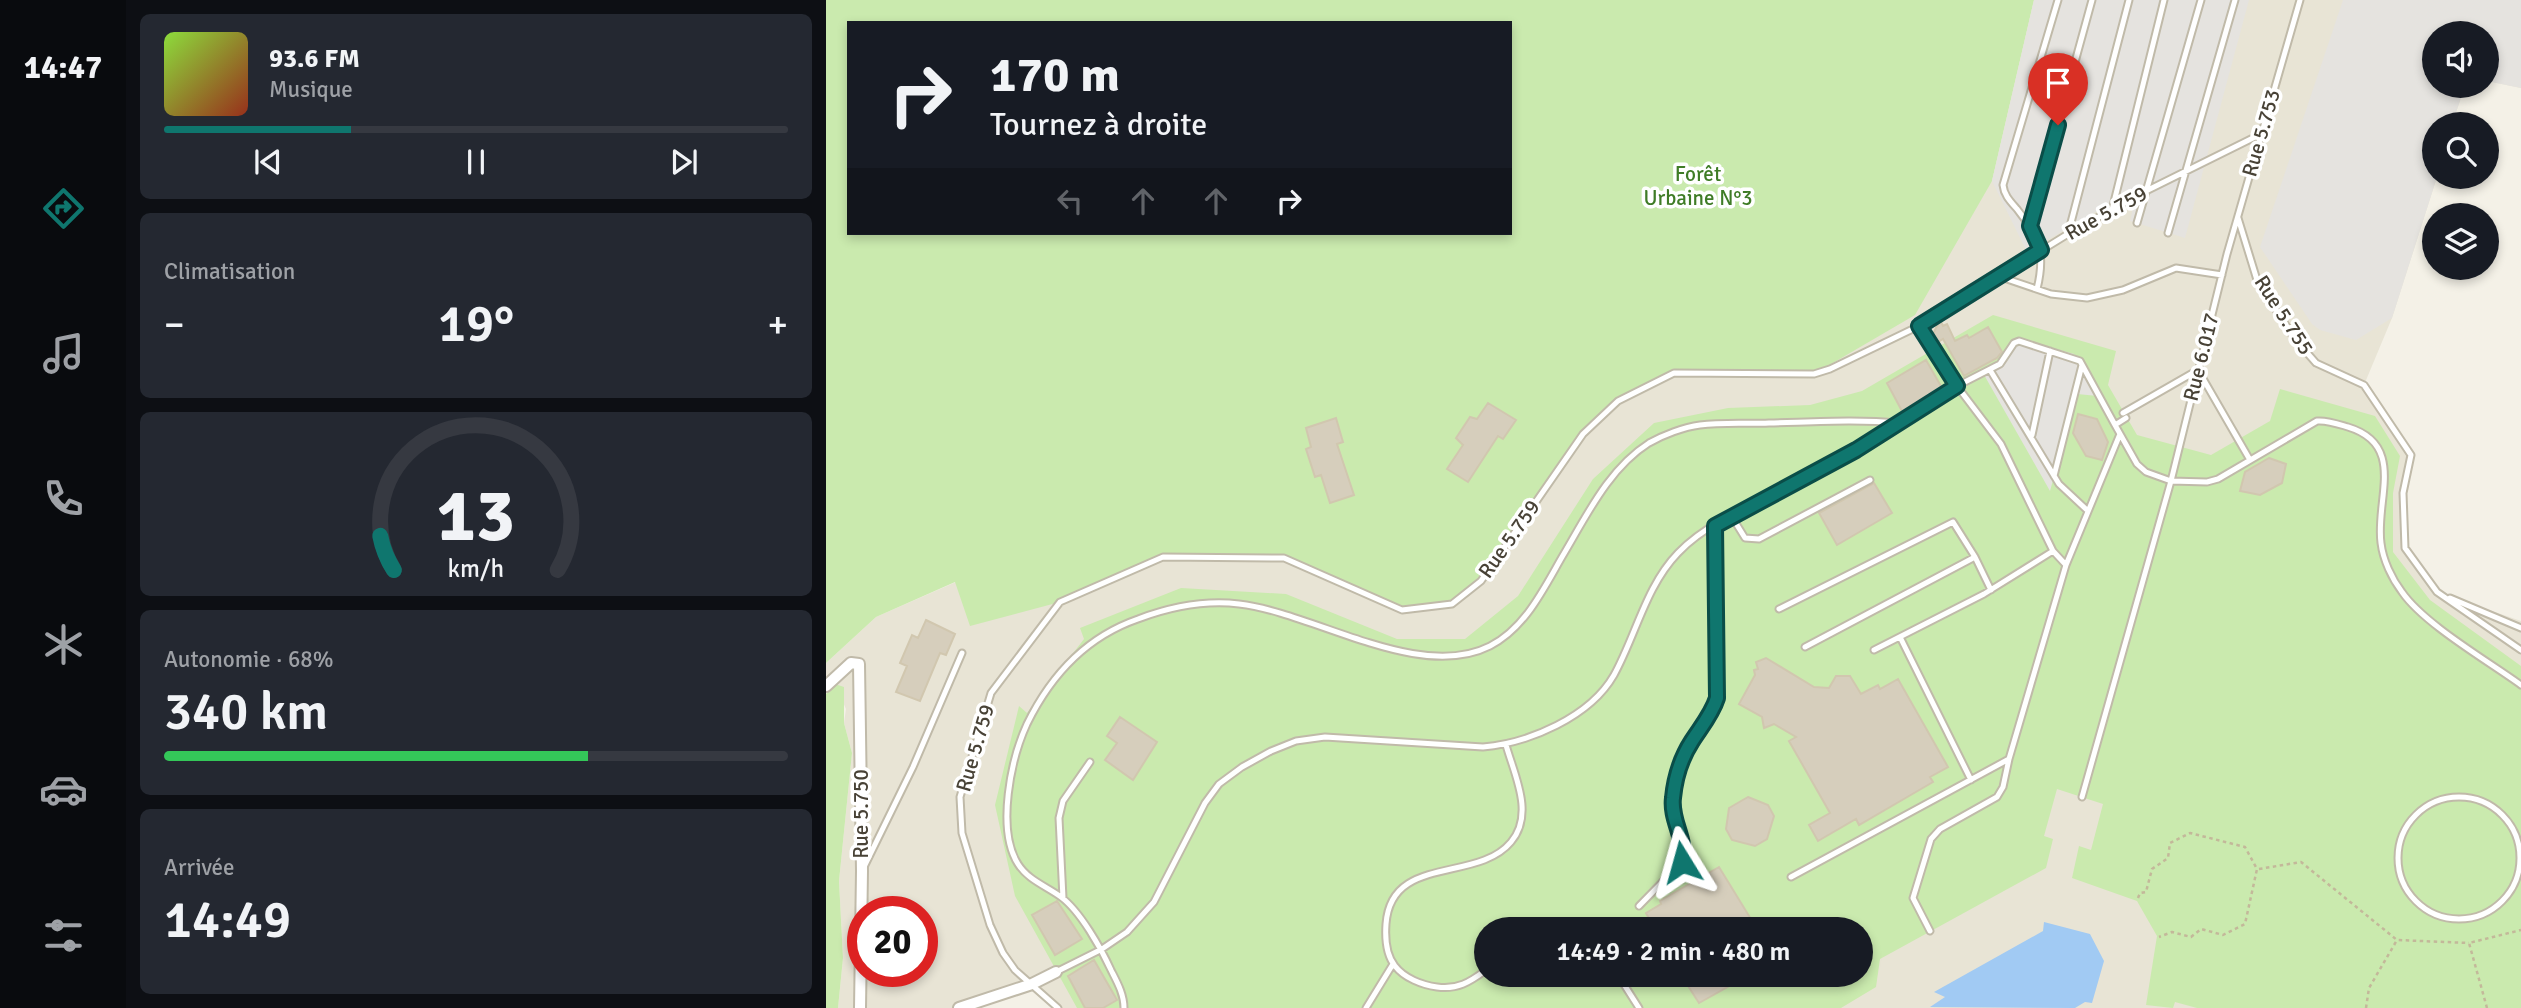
<!DOCTYPE html>
<html lang="fr">
<head>
<meta charset="utf-8">
<style>
  :root { --surface:#171b24; --page:#242831; --text:#f1f3f6; --muted:#9ea1a6; --line:#363941; --accent:#0f766e }
  body { margin:0; font-family:Signika,sans-serif; background:var(--page); color:var(--text); height:100vh; display:flex; flex-direction:column; font-size:26px; white-space:nowrap }
  * { box-sizing:border-box; margin:0 }
  p { font-size:23px; color:var(--muted) }
  .icon { flex:none; width:38px; height:38px; fill:none; stroke:currentColor; stroke-width:2; stroke-linecap:round; stroke-linejoin:round }
  .map { position:relative; flex:1; overflow:hidden }
  .details { display:flex; flex-direction:column; gap:14px; padding:14px; background:#0d0f14; width:700px }
  .details>* { flex:none }
  .top-card { position:absolute; left:21px; top:21px; width:665px; height:214px; border-radius:0px; box-shadow:0 4px 10px #0003; background:#171b24; color:var(--text); overflow:hidden }
  .controls { position:absolute; left:1596px; top:21px; display:grid; gap:14px }
  .controls a { display:grid; place-items:center; width:77px; height:77px; border-radius:50%; background:var(--surface); box-shadow:0 4px 10px #0003; font-size:35px }
  .speed { position:absolute; left:21px; top:896px; display:flex; gap:14px; font-size:35px; font-weight:700; text-align:center }
  .speed>* { display:grid; place-content:center; width:91px; height:91px; border-radius:50%; background:var(--surface); box-shadow:0 4px 10px #0003; line-height:1 }
  .speed .limit { border:10px solid #d22; background:#fff; color:#111 }
  .pin { position:absolute; display:grid; place-items:center; width:60px; height:60px; color:#fff; margin:-72px -30px; border-radius:50% 50% 50% 0; rotate:-45deg; box-shadow:0 0 7px #0007 }
  .pin .icon { rotate:45deg }
  .me { position:absolute; width:77px; margin:-38px; rotate:352deg; stroke-linejoin:round; filter:drop-shadow(0 0 5px #0008) }
  .turn { display:flex; align-items:center; gap:24px; height:147px; padding:0 28px; font-size:32px }
  .turn .icon { width:91px; height:91px; stroke-width:2.5 }
  .turn b { display:block; font-size:49px; line-height:60px }
  .lanes { display:flex; align-items:center; height:66px; padding:0 28px; background:#0003; justify-content:center; gap:35px; direction:ltr }
  .lanes .off { opacity:.35 }
  .big { font-size:52px; font-weight:600; line-height:1.1 }
  .details .widget { flex:1; display:flex; flex-direction:column; justify-content:center; gap:10px; min-width:0; padding:0 24px; border-radius:10px; background:var(--page) }
  .details .dial { align-items:center; gap:0 }
  .dial svg { height:182px; overflow:visible; fill:none; stroke:var(--line); stroke-width:7; stroke-linecap:round; text-anchor:middle }
  .dial text { fill:var(--text); stroke:none }
  .song { display:flex; align-items:center; gap:21px }
  .cover { width:84px; height:84px; border-radius:10px; background:linear-gradient(135deg,hsl(90 70% 55%),hsl(10 70% 35%)) }
  .played { height:7px; border-radius:4px; background:linear-gradient(90deg,var(--accent) 30%,var(--line) 30%) }
  .keys { display:flex; justify-content:space-around; direction:ltr }
  .heat { display:flex; justify-content:space-between; align-items:center; font-size:38px; direction:ltr }
  .charge { height:10px; border-radius:5px; background:linear-gradient(90deg,#34c759 68%,var(--line) 0) }
  .trip { position:absolute; left:648px; top:917px; width:399px; height:70px; border-radius:35px; background:var(--surface); box-shadow:0 4px 10px #0003; font-weight:600; line-height:70px; text-align:center }
  main { display:flex; flex:1; min-height:0 }
  .dock { display:flex; flex-direction:column; width:126px; justify-content:space-around; align-items:center; background:#090b0e; color:var(--muted) }
  .dock .icon { width:49px; height:49px }
  .dock .active { color:var(--accent) }
  .dock b { font-size:32px; color:var(--text) }
  .map>svg:first-child { display:block }
  .residential { fill:#e8e4d5; fill-rule:evenodd }
  .green { fill:#caeaae; fill-rule:evenodd }
  .parking { fill:#e5e3df }
  .water { fill:#a1caf3 }
  .building { fill:#d6cebc; stroke:#d1c7af; stroke-width:2 }
  .lines { fill:none; stroke-linecap:round; stroke-linejoin:round }
  .service-casing { stroke:#c0baa9; stroke-width:9 }
  .minor-casing { stroke:#c0baa9; stroke-width:14 }
  .path { stroke:#c3b89a; stroke-width:2.5; stroke-dasharray:3.5 3.5; stroke-linecap:butt }
  .service { stroke:#fff; stroke-width:5 }
  .minor { stroke:#fff; stroke-width:10 }
  .route-casing { stroke:#0a4d48; stroke-width:18 }
  .route { stroke:#0f766e; stroke-width:12 }
  .labels { text-anchor:middle; stroke-width:7; stroke-linejoin:round; paint-order:stroke }
  .street-label { font-size:21px; fill:#484236; stroke:#fff }
  .park-label { font-size:21px; fill:#3f7c26; stroke:#fff }
</style>
</head>
<body>
<main>
<nav class="dock">
<b>14:47</b>
<svg class="icon active" aria-label="directions" viewBox="0 0 24 24"><path d="M12 3l9 9-9 9-9-9zM9 14v-3h6M13 9l2 2-2 2"/></svg>
<svg class="icon" aria-label="music" viewBox="0 0 24 24"><path d="M9 18V5l10-2v13"/><circle cx="6" cy="18" r="3"/><circle cx="16" cy="16" r="3"/></svg>
<svg class="icon" aria-label="phone" viewBox="0 0 24 24"><path d="M5 4h4l2 5-3 2q2 4 5 5l2-3 5 2v4C11 20 4 13 5 4z"/></svg>
<svg class="icon" aria-label="climate" viewBox="0 0 24 24"><path d="M12 3v18M4 7l16 10M4 17L20 7"/></svg>
<svg class="icon" aria-label="car" viewBox="0 0 24 24"><path d="M5 17H2v-5l4-1 3-4h7l3 4 3 1v5h-3M9 17h6M6 11h13"/><circle cx="7" cy="17" r="2"/><circle cx="17" cy="17" r="2"/></svg>
<svg class="icon" aria-label="filters" viewBox="0 0 24 24"><path d="M4 7h16M4 17h16"/><circle cx="9" cy="7" r="2"/><circle cx="15" cy="17" r="2"/></svg>
</nav>
<section class="details">
<div class="widget">
<div class="song"><i class="cover"></i><div><b>93.6 FM</b><p>Musique</p></div></div>
<div class="played"></div>
<div class="keys"><svg class="icon" aria-label="previous" viewBox="0 0 24 24"><path d="M18 5L8 12l10 7zM5 5v14"/></svg><svg class="icon" aria-label="pause" viewBox="0 0 24 24"><path d="M8 5v14M16 5v14"/></svg><svg class="icon" aria-label="next" viewBox="0 0 24 24"><path d="M6 5l10 7-10 7zM19 5v14"/></svg></div>
</div>
<div class="widget"><p>Climatisation</p>
<div class="heat"><a>−</a><b class="big">19°</b><a>+</a></div>
</div>
<div class="widget dial"><svg viewBox="0 0 100 80">
<path d="M14 69A42 42 0 1 1 86 69"/>
<path d="M14 69A42 42 0 0 1 8 54" stroke="#0f766e"/>
<text x="50" y="56" font-size="32" font-weight="700">13</text>
<text x="50" y="72" font-size="11">km/h</text>
</svg></div>
<div class="widget"><p>Autonomie · 68%</p><b class="big">340 km</b><div class="charge"></div></div>
<div class="widget"><p>Arrivée</p><b class="big">14:49</b></div>
</section>
<div class="map">
<svg width="1695" height="1008" viewBox="0 0 1695 1008">
  <rect width="100%" height="100%" fill="#f4f1e7"/>
  <path class="residential" d="M1208 0H1695V88L1661 81V33H1608V86H1639L1626 124H1608V177H1611L1566 318 1538 385 1585 455 1577 493 1581 546 1611 592 1695 621V1008H232L206 984 133 1008H12L17 958 13 881 26 753 18 723 20 709 9 684 0 694V663L50 617 130 582 337 557 757 434 792 401 1166 181ZM37 912H96V971H37ZM660 929H1034V975H660Z"/>
  <path class="green" d="M0 0H1208L1166 181 1089 315 988 374 848 373 792 401 757 434 655 581 626 604 576 610 458 558 337 557 234 602 144 626 129 582 50 617 0 663ZM23 23H684V233H23Z
    M1167 315 1290 351 1282 385 1311 435 1385 455 1444 421 1454 389 1549 416 1574 456 1567 493V552L1604 600 1695 666V1008H1371L1349 1002 1347 1008 1320 1005 1331 936 1311 901 1246 878 1253 846 1265 850 1277 804 1231 789 1218 836 1227 839 1220 868 1054 959 1050 987 1015 1008H251L189 896 169 805 193 706 201 713 258 639 254 628 355 588 460 594 571 639H639L692 596 767 479 828 423 902 408 984 405 1036 391ZM660 929H1034V975H660Z
    M9 684 18 687V723L26 753 13 881 17 958 12 1008H0V694Z"/>
  <path class="parking" d="M1208 0H1423L1359 238 1304 221 1307 207 1285 203 1201 252 1166 181Z
    M1517 0H1695V88L1661 81V33H1608V86H1639L1626 124H1608V177H1611L1566 318 1530 340 1494 330 1486 324 1434 247Z
    M1191 338 1248 354 1272 396 1251 394 1224 491 1157 373 1179 362Z"/>
  <path class="water" d="M1218 922 1264 934 1278 961 1266 1003 1259 1002 1249 1008 1104 1007 1119 997 1108 992 1217 931Z"/>
  <path class="building" d="M1114 320 1117 326 1121 324 1129 341 1141 335 1143 338 1162 327 1176 352 1171 358 1138 376 1117 339 1112 342 1107 334Z
    M1100 360 1116 388 1076 411 1061 383Z
    M662 403 690 420 677 439 672 436 642 482 621 469 637 445 630 438 644 417 651 419Z
    M1252 414 1271 419 1282 442 1276 460 1260 456 1247 433Z
    M510 418 517 442 511 444 528 495 504 503 495 475 489 477 480 449 485 447 480 428Z
    M1443 458 1460 464 1456 483 1434 495 1414 491 1419 472Z
    M1048 483 1066 513 1011 545 993 513Z
    M100 620 129 634 120 655 114 653 94 701 70 692 81 666 74 663 86 635 92 638Z
    M940 658 988 687 1003 688 1010 676H1024L1035 694 1052 685 1054 689 1072 679 1122 767 1104 777 1107 782 1033 825 1030 819 992 841 983 825 1004 813 963 741 970 737 948 724 938 728 936 717 913 704 929 675 928 670 932 669 930 662Z
    M294 717 331 742 307 780 279 760 291 743 281 736Z
    M922 797 942 805 948 816 941 839 929 846 906 840 900 829 903 808Z
    M893 867 931 929H829L820 913 835 904 834 901Z
    M231 901 256 939 229 955 206 915Z
    M268 960 291 1000 277 1008H259L242 976Z
    M855 975H923L873 1003Z"/>
  <g class="lines">
    <g class="service-casing">
      <path id="service" d="M1286 210 1338 0
        M1412 218 1431 280 1468 338 1490 363 1538 385 1585 455 1577 493 1579 548 1611 592 1695 650
        M1311 223 1375 0
        M1204 226 1266 0
        M1342 233 1409 0
        M1242 234 1303 0
        M1172 276 1225 294 1261 298 1297 290 1350 268 1396 275
        M1211 289C1220 253 1213 237 1191 209 1184 201 1178 195 1177 185L1232 0
        M1164 370 1233 484 1262 511
        M1297 413 1372 370 1424 460
        M1300 418 1289 425 1311 464 1320 472 1345 481 1381 482 1392 479 1491 421C1501 420 1512 424 1522 427 1581 445 1549 500 1555 543 1557 560 1566 579 1576 592 1598 624 1662 661 1695 685
        M1206 435 1224 351
        M1228 476 1256 365
        M906 517 919 538 933 539 1044 480
        M1240 565 1227 551 1175 444 1131 386 1174 364 1188 343 1193 341 1254 361 1289 425
        M1624 598 1695 628
        M953 609 1127 522 1149 557 1165 590
        M1074 637 1145 780
        M979 647 1149 557
        M1048 650 1158 594 1227 551
        M1256 797 1345 481 1401 254 1474 0
        M1572 858a61 61 0 1 1 122 0a61 61 0 1 1-122 0Z
        M38 867 87 767 136 653
        M965 877 1183 759 1240 565 1294 434
        M237 898 233 818 237 801 264 762
        M813 906 856 862C861 840 844 820 847 797 849 777 855 758 866 741 875 727 886 714 891 698L889 526
        M729 929H736
        M1104 931 1087 898 1105 839 1114 829 1171 797 1177 787 1183 759
        M660 970C644 982 631 990 611 987 596 985 578 978 569 966 560 955 559 938 560 924 565 854 651 883 685 842 709 814 688 774 680 745
        M230 972 276 949 301 932 328 902 379 803 393 784 416 767 445 751 470 741 499 737 657 747C703 743 764 717 788 675 810 635 820 586 852 553 883 520 941 498 981 477 1032 449 1082 418 1131 386L1093 326
        M792 975 813 1008
        M232 1008 189 970 177 953 164 925 136 833 134 797 165 693 234 602 337 557 458 558 576 610 626 604 655 581 757 434 792 401 848 373 988 374 1004 369 1093 326 1242 234 1322 190 1435 134
        M298 1008C298 994 291 982 285 970 275 948 254 911 235 897 220 886 202 880 192 864 170 829 185 759 201 724 225 675 260 637 312 619 344 607 379 600 413 604 489 613 593 682 664 646 699 628 717 590 736 557 760 517 782 469 823 443 837 435 858 427 874 425 897 422 920 424 943 423 986 422 1030 419 1073 423
        M540 1008 567 964"/>
    </g>
    <g class="minor-casing">
      <path id="minor" d="M0 686 25 663 33 664 36 871 34 1008
        M133 1008 206 984 230 972"/>
    </g>
    <path class="path" d="M1433 869 1475 862 1571 940 1643 943
      M1312 898 1314 893 1320 892 1326 869 1342 858 1344 843 1364 833 1419 847 1431 869 1419 924 1397 935 1375 929 1365 937 1346 932 1333 937
      M1540 1008 1543 988 1571 940
      M1661 1008 1643 943 1695 930"/>
    <use href="#service" class="service"/>
    <use href="#minor" class="minor"/>
  </g>
  <g class="lines">
    <g class="route-casing">
      <path id="route" d="M856 862C861 840 844 820 847 798 849 777 855 758 866 741 875 727 886 714 891 698L889 526 1030 450 1131 386 1093 326 1215 250 1204 226 1232 125"/>
    </g>
    <use href="#route" class="route"/>
  </g>
  <g class="labels">
    <g class="street-label">
      <text transform="translate(1435 133) rotate(-74)" y="7">Rue 5.753</text>
      <text transform="translate(1280 213) rotate(-29)" y="7">Rue 5.759</text>
      <text transform="translate(1458 315) rotate(57)" y="7">Rue 5.755</text>
      <text transform="translate(1375 357) rotate(-76)" y="7">Rue 6.017</text>
      <text transform="translate(683 539) rotate(-55)" y="7">Rue 5.759</text>
      <text transform="translate(149 748) rotate(-74)" y="7">Rue 5.759</text>
      <text transform="translate(35 814) rotate(-90)" y="7">Rue 5.750</text>
    </g>
    <g class="park-label">
      <text x="872" y="181">Forêt<tspan x="872" dy="24">Urbaine N°3</tspan></text>
    </g>
  </g>
</svg>
<div class="controls">
<a><svg class="icon" aria-label="sound" viewBox="0 0 24 24"><path d="M4 9h4l5-4v14l-5-4H4zM17 9q2 3 0 6"/></svg></a>
<a><svg class="icon" aria-label="search" viewBox="0 0 24 24"><circle cx="10" cy="10" r="6"/><path d="M15 15l6 6"/></svg></a>
<a><svg class="icon" aria-label="layers" viewBox="0 0 24 24"><path d="M12 4l9 5-9 5-9-5zM3 14l9 5 9-5"/></svg></a>
</div>
<div class="speed"><div class="limit">20</div></div>
<div class="pin" style="left:1232px;top:125px;background:#d93025"><svg class="icon" aria-label="arrive" viewBox="0 0 24 24"><path d="M6 21V4h12l-3 4 3 4H6"/></svg></div>
<svg class="me" style="left:856px;top:862px" viewBox="-20 -20 40 40"><path d="M0-17L14 15 0 8-14 15z" fill="#0f766e" stroke="#fff" stroke-width="4"/></svg>
<div class="trip">14:49 · 2 min · 480 m</div>
<div class="top-card">
<div class="turn"><svg class="icon" aria-label="right" viewBox="0 0 24 24"><path d="M7 20v-9h11M14 6l5 5-5 5"/></svg><div><b>170 m</b>Tournez à droite</div></div>
<div class="lanes"><svg class="icon off" aria-label="left" viewBox="0 0 24 24"><path d="M17 20v-9H6M10 6l-5 5 5 5"/></svg><svg class="icon off" aria-label="ahead" viewBox="0 0 24 24"><path d="M12 20V5M6 11l6-6 6 6"/></svg><svg class="icon off" aria-label="ahead" viewBox="0 0 24 24"><path d="M12 20V5M6 11l6-6 6 6"/></svg><svg class="icon" aria-label="right" viewBox="0 0 24 24"><path d="M7 20v-9h11M14 6l5 5-5 5"/></svg></div>
</div>
</div>
</main>
</body>
</html>
